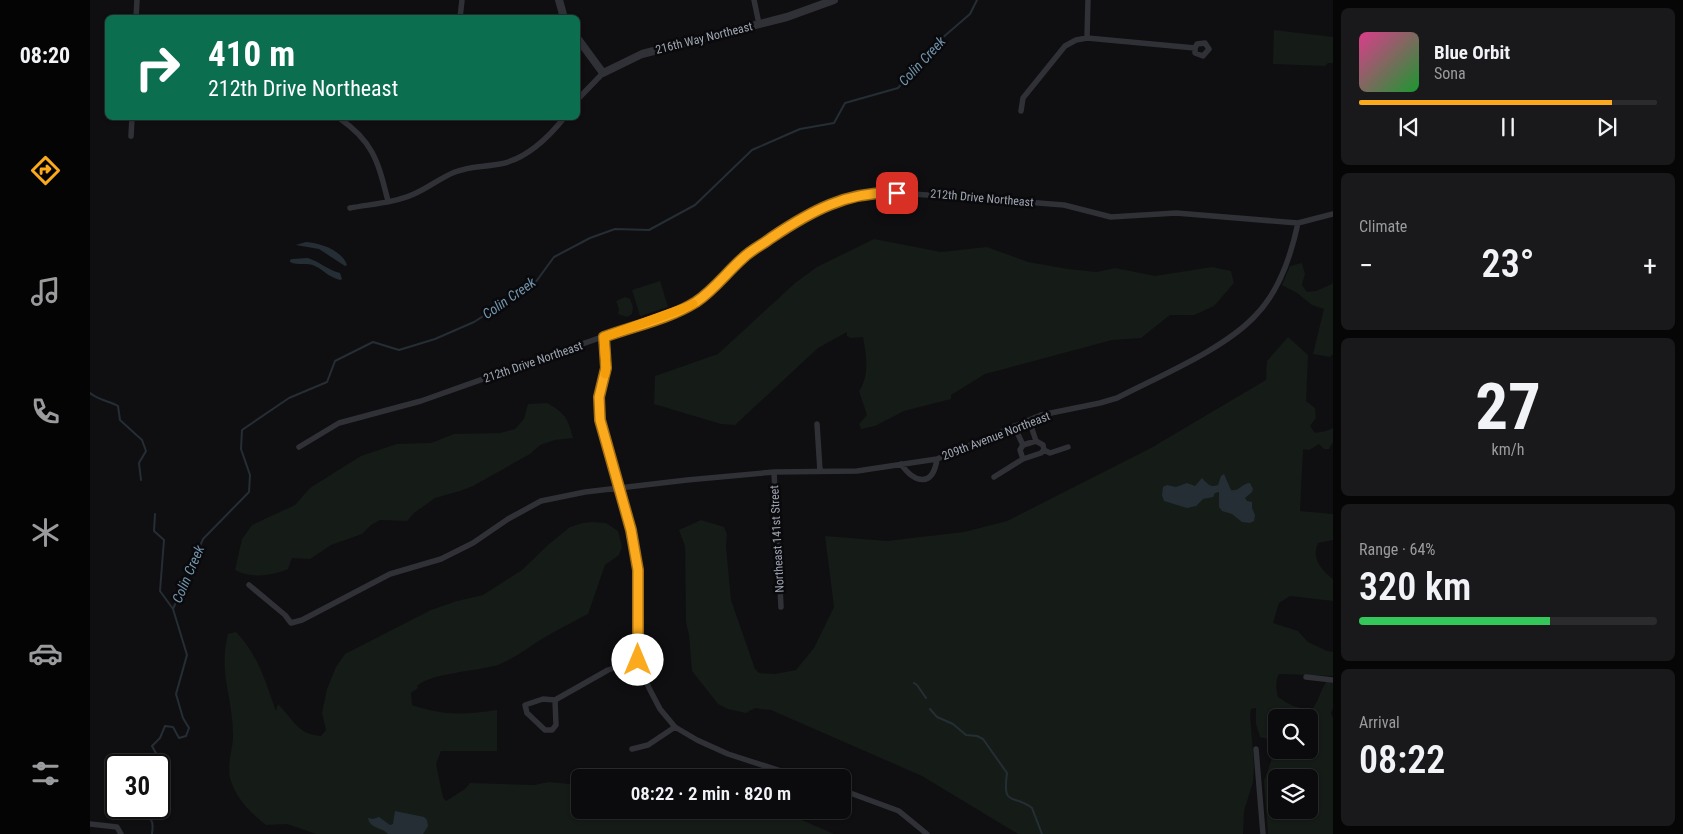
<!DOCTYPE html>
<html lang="en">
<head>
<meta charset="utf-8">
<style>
  :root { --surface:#0b0b0d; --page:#19191b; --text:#f1f3f6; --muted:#9a9b9d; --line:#2b2b2e; --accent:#fbaa1d }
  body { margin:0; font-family:"Roboto Condensed",sans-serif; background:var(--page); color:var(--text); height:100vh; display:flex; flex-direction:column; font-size:19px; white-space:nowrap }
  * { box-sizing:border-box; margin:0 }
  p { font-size:16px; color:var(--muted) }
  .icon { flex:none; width:28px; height:28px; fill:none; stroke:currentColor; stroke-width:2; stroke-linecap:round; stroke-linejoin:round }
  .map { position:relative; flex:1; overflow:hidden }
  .side { display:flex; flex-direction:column; gap:8px; padding:8px; background:#060607; width:350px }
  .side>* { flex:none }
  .top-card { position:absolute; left:15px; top:15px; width:475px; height:105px; border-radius:8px; box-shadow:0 1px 4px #0004,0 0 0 1px var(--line); background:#0b6e4f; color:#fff; overflow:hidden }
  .controls { position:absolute; left:1178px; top:709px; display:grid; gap:10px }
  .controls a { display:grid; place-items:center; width:50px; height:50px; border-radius:8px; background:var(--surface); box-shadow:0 1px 4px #0004,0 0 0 1px var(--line); font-size:25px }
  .speed { position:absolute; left:15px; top:754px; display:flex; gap:10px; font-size:25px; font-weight:700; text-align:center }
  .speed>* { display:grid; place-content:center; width:65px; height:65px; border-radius:50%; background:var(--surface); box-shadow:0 1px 4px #0004,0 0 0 1px var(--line); line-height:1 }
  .speed .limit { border:2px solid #111; border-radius:8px; background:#fff; color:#111 }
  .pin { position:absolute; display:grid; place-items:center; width:42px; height:42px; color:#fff; margin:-21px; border-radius:10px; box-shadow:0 2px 8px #0006 }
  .me { position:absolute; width:55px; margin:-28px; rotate:0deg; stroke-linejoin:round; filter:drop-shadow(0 0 4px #0008) }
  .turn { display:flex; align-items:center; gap:18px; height:105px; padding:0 20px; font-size:22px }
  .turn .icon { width:65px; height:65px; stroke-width:2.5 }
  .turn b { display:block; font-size:35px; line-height:42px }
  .big { font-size:38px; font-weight:600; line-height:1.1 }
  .side .widget { flex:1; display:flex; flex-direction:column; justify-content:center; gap:8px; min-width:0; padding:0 18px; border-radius:8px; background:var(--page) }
  .side .dial { align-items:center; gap:0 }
  .dial b { font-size:65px; line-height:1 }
  .song { display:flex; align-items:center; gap:15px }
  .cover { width:60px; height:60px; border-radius:8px; background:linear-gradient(135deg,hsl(330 70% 55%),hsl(130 70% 35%)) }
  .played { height:5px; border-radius:2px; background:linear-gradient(90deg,var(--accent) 85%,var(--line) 85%) }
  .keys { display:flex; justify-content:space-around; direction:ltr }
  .heat { display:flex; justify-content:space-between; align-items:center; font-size:28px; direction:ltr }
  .charge { height:8px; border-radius:4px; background:linear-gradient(90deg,#34c759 64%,var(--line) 0) }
  .trip { position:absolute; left:481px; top:769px; width:280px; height:50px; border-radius:8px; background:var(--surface); box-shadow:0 1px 4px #0004,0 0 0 1px var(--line); font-weight:600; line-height:50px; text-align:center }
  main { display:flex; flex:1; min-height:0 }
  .dock { display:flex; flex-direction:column; width:90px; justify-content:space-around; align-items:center; background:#040405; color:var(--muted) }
  .dock .icon { width:35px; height:35px }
  .dock .current { color:var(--accent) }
  .dock b { font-size:22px; color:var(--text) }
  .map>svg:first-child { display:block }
  .green { fill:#151b16; fill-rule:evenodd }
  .water { fill:#252e35 }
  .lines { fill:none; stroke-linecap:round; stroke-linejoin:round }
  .stream { stroke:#252e35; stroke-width:2 }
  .minor { stroke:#303136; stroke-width:5.5 }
  .tertiary { stroke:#303136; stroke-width:8 }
  .route-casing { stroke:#a36e13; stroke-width:12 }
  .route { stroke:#fbaa1d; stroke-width:9 }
  .slow { stroke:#f59e0b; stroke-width:9 }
  .labels { text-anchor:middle; stroke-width:5; stroke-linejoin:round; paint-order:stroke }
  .street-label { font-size:12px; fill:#9fa6b3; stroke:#0a0a0c }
  .water-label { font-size:14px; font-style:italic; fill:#7496b0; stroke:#0a0a0c }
</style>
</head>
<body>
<main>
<nav class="dock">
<b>08:20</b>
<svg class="icon current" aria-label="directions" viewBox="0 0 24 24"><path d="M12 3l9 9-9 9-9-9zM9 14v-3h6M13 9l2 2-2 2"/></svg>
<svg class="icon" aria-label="music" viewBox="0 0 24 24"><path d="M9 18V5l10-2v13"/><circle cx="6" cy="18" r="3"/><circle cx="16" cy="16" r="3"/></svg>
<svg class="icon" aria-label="phone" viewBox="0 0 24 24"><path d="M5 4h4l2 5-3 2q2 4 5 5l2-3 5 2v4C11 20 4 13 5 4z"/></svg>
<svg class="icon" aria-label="climate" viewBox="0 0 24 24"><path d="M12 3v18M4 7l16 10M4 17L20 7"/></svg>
<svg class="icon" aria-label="car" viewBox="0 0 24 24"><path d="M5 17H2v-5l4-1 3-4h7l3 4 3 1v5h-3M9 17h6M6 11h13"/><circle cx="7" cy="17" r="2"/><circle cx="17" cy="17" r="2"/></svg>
<svg class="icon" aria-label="filters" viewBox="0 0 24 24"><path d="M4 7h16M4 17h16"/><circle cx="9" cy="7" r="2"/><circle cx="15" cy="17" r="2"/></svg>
</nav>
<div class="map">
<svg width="1243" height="834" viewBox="0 0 1243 834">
  <rect width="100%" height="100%" fill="#0f0f11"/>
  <path class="green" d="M1184 30 1243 37V63H1238L1235 66 1183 64Z
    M784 239 851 252 897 247 938 262 978 269 1007 272 1025 268 1065 276 1122 267 1141 271 1144 283 1124 306 1104 315H1080L1051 338 1022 340 895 374 861 395V399L814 411 785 426 771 429 769 424 777 415 769 391C780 375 776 355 773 337L761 338 757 336V332L728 348 645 425 631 424 564 404 565 376 628 354 705 283 727 267Z
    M1212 263 1215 274 1212 285 1217 292 1226 291 1242 284 1243 281V354L1240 357 1223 354 1234 309 1222 305 1207 293 1192 285 1200 266Z
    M570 281 578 307 550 316 542 290Z
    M535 297 540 299 543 307 542 314 537 317 528 314 529 309 526 301Z
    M1198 337 1218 355 1216 401 1225 408 1226 418 1220 426 1225 433 1236 431 1243 428V442L1239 449H1234L1229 444 1219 450 1213 449 1210 511 1243 514V540L1228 543C1221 558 1231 570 1243 579V601L1200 596 1189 603 1183 623 1208 631 1218 642 1237 651 1243 652V676L1189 674C1185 681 1186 689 1188 697 1199 705 1208 709 1222 709 1229 701 1230 691 1236 682H1243V708L1241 713 1243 718V834H1178L1174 781 1185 750 1181 740 1170 737 1166 724V708L1161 709 1160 715 1164 766 1163 782 1154 811 1153 834H928L832 776 681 710 665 708 656 713 638 709 628 704 602 671 599 635 596 622 595 546 589 530 611 520 634 527 637 534 636 546 641 600 665 669 669 673 685 674 706 670 724 648 744 607 735 536 797 541 874 532 917 521 1061 448 1176 380 1177 361ZM1186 718H1219V750H1186ZM1186 778H1219V810H1186Z
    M457 403C475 413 478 418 483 438L465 440 450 445 440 454 383 486 370 491 345 498 324 513 317 521 290 520 281 525 272 534 241 545 220 559 202 558 198 569C181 576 162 579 145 570L152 539 162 525 205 505 220 488 271 456 307 444 341 443 364 434 410 433 425 429 434 419 438 404Z
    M503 522 516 523 528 531 532 547 529 555 515 565 498 614C485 621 470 628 457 636 441 645 426 658 408 665 388 671 341 673 327 686L328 688 321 693 322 705C355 716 374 715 407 710V751H351L346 764 353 798 356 801 375 789 380 783 444 785 459 782 490 785V810H646L667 815 685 814 705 817 744 834H226L197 824 176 825C160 812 146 799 140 778 137 765 143 748 143 736 143 697 128 674 138 634L146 632C169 656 175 681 186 711L188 704C204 720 207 734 231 736L236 730 232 713 237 689 246 667 255 654 341 610 367 601 393 595 432 570 459 544 480 527 493 523Z"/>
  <path class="water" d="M216 242C230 243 252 250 257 265L255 266 229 249 206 245Z
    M218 258C230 262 238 270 250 273L252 279 250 280C237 276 235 271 225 266 217 262 208 266 200 262V260L202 259Z
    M1134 474 1141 490C1149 492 1152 483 1160 483L1163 489 1162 492 1155 498 1157 501 1162 502V508L1165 515 1164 521 1160 523 1152 522 1142 514 1132 511 1129 507V492L1125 493 1123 497 1113 499 1106 506 1097 508 1074 501 1072 495 1073 487 1077 485 1086 487 1097 483 1105 486 1112 478C1118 484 1120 488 1128 485L1131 476Z
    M305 811 334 817 337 820 338 826 333 834H298C292 827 280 829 278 818L283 819 289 817 300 825 303 824Z"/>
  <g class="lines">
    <path class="stream" d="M0 393C8 400 19 401 28 406L30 420 52 440 56 451 49 463 51 480
      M65 514 64 531 74 540 70 591 83 609 97 655 86 694 93 718 99 728 96 736 89 738 83 727 75 726 70 738 62 746 68 757V765
      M83 609 113 539 159 492 160 475 151 449 152 430 199 398 237 382 245 361 283 342 309 350 345 339 384 322 445 283 464 257 500 238 525 229 559 230 605 205 662 150 710 129 744 123 755 103 808 88 851 39 880 14 887 0
      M824 683 827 685 836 698
      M840 709 847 717 863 724 876 735 887 736 893 739 917 773C912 809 924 793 942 808L952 834
      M53 808C56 822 65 813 62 834"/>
    <path class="minor" d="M664 0 669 24
      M46 18 47 0
      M370 18 372 0
      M997 38 998 0
      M488 99 513 73
      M931 111 933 98 975 46 986 40 997 38 1105 48V53L1113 56 1119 49 1115 43 1107 44 1105 48
      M249 118C284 142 288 162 298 201
      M41 136 42 118
      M260 208C281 204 304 203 324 194 338 188 350 178 365 172 380 166 394 167 410 164 437 159 458 138 474 118
      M514 337 516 368 509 397 510 420 541 530 548 570V660L559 688 570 709 585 727 607 740 638 754 713 778
      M939 420 946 441
      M727 424 730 471
      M924 426 933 445
      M946 441 953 445 954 450 951 453 933 459 930 450 933 445Z
      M209 447 249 423 331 401 594 308 622 289 654 257 692 231 722 212 759 197 791 192 899 199 974 205 1021 217 1086 213 1208 223 1243 214
      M954 450 960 453 978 447
      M811 464C825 484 843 487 847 459
      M684 472 691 607
      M904 477 933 459
      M159 585 195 615 201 623 212 620 300 574 351 559 383 543 418 519 451 501 495 492 597 480 684 472 767 471 847 459 951 415 1010 403 1027 398C1069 376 1133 350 1165 316 1189 292 1201 256 1208 223
      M1216 677 1243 680
      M465 700 466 725 462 730H455L437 713 435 705 453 699 465 700 518 670 548 660
      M542 749 558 745 585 727
      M1166 749 1173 834
      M752 790 809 811 837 834
      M0 824 27 827 31 834"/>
    <path class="tertiary" d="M469 0 474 18
      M488 39 513 73 552 54 697 17 744 0"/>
  </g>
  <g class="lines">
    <g class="route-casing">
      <path id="route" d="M548 660V570L541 530 510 420 509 397 516 368 514 337C544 326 579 319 606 302 624 290 637 272 653 258 661 250 672 245 681 238 721 211 757 191 807 193"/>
    </g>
    <use href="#route" class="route"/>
    <path class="slow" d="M515 374 516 368 514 337 594 308 603 304"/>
  </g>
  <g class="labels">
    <g class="street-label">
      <text transform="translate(614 38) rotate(-14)" y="4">216th Way Northeast</text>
      <text transform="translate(892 198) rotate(5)" y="4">212th Drive Northeast</text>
      <text transform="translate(443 362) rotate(-19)" y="4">212th Drive Northeast</text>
      <text transform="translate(906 436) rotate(-21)" y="4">209th Avenue Northeast</text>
      <text transform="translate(687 539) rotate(-93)" y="4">Northeast 141st Street</text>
    </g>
    <g class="water-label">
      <text transform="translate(832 61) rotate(-47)" y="5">Colin Creek</text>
      <text transform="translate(419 298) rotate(-35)" y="5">Colin Creek</text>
      <text transform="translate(98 574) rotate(-67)" y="5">Colin Creek</text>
    </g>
  </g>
</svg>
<div class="controls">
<a><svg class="icon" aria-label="search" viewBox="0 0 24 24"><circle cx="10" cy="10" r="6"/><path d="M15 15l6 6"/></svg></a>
<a><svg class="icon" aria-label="layers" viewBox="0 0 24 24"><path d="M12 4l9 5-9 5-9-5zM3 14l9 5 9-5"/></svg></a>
</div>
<div class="speed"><div class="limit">30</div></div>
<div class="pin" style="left:807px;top:193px;background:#d93025"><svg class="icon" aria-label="arrive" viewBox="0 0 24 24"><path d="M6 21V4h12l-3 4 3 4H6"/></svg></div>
<svg class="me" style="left:548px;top:660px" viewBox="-20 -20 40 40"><circle r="19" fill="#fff"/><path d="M0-13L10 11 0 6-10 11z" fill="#fbaa1d"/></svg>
<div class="trip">08:22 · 2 min · 820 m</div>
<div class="top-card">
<div class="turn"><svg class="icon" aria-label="right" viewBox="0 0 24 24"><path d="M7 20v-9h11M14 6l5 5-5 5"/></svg><div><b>410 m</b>212th Drive Northeast</div></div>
</div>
</div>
<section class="side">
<div class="widget">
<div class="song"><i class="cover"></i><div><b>Blue Orbit</b><p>Sona</p></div></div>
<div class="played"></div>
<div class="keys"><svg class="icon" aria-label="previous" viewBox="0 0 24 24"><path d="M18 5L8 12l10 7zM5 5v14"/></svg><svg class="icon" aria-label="pause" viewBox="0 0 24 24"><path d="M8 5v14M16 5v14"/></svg><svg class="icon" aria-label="next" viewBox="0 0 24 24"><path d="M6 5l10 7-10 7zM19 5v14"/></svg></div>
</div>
<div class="widget"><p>Climate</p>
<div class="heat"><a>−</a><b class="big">23°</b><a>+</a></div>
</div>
<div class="widget dial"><b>27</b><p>km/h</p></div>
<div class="widget"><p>Range · 64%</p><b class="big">320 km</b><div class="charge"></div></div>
<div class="widget"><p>Arrival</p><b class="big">08:22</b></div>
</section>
</main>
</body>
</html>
